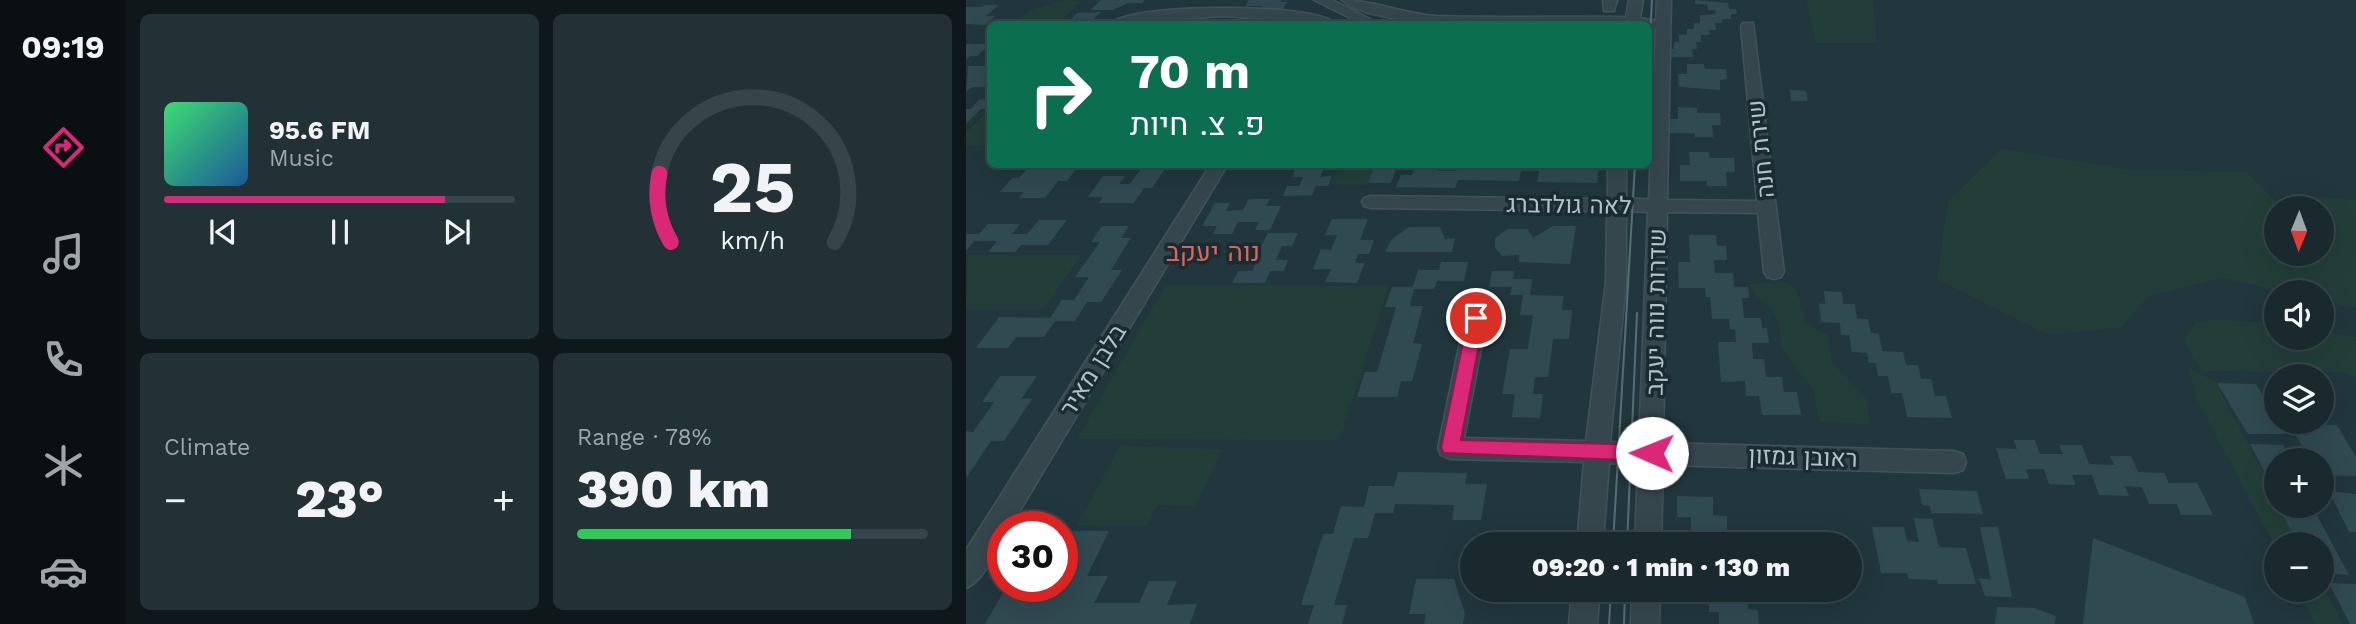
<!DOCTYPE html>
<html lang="en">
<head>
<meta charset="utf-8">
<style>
  :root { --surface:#19292e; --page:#223136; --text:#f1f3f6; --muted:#9fa6aa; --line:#37454a; --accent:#db2777 }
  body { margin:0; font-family:"Work Sans",Heebo,sans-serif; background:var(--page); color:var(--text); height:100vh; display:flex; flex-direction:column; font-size:26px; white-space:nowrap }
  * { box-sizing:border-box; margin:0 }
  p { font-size:23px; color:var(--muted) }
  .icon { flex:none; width:38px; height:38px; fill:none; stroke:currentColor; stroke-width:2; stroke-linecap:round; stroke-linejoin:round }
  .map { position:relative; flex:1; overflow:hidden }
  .details { display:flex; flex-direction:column; gap:14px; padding:14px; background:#0e1719; width:840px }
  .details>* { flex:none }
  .guide { position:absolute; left:21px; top:21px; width:665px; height:147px; border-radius:10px; box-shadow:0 7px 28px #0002,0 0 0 2px var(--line); background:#0b6e4f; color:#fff; overflow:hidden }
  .needle { width:46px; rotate:181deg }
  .buttons { position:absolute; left:1298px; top:196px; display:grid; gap:14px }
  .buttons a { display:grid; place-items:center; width:70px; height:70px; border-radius:50%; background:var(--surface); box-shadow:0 7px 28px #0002,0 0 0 2px var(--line); font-size:35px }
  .speed { position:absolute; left:21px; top:511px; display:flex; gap:14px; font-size:35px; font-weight:700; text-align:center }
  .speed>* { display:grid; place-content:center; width:91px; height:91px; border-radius:50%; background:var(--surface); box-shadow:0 7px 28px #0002,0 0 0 2px var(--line); line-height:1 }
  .speed .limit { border:10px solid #d22; background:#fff; color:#111 }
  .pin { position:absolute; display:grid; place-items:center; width:60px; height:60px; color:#fff; margin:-30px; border:4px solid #fff; border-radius:50%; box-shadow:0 2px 7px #0007 }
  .me { position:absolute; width:77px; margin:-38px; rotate:271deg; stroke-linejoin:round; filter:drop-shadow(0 0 5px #0008) }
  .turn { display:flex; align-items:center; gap:24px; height:147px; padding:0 28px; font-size:32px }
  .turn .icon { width:91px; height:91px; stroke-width:2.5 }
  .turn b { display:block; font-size:49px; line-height:60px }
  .big { font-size:52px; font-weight:800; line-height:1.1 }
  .details .widget { flex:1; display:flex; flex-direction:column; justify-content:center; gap:10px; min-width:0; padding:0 24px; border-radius:10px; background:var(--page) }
  .details .dial { align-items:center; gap:0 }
  .dial svg { height:182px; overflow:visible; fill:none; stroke:var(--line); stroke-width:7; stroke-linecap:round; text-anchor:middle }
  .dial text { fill:var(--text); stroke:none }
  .song { display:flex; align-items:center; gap:21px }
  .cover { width:84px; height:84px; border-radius:10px; background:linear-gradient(135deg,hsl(140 70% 55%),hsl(210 70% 35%)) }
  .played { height:7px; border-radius:4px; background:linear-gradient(90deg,var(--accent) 80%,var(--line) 80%) }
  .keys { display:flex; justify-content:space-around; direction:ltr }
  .heat { display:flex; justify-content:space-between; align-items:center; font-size:38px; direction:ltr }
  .charge { height:10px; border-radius:5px; background:linear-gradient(90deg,#34c759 78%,var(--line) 0) }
  .details .tiles { flex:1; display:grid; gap:14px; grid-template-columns:repeat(2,1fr) }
  .trip { position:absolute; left:494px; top:532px; width:402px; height:70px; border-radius:35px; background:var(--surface); box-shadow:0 7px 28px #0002,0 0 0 2px var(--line); font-weight:800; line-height:70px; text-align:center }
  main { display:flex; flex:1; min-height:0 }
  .menu { display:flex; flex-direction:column; width:126px; justify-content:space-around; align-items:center; background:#0a1012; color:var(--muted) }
  .menu .icon { width:49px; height:49px }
  .menu .current { color:var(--accent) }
  .menu b { font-size:32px; color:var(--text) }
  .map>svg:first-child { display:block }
  .green { fill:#233e38 }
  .building { fill:#304a52 }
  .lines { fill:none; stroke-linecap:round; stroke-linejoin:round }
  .minor-casing { stroke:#415359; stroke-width:3 }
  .minor { fill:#35474d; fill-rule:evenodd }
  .tram { stroke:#576d75; stroke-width:2 }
  .route { fill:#db2777; stroke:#8e194d; stroke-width:2 }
  .labels { text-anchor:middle; stroke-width:7; stroke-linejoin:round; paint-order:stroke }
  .street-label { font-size:24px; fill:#b1c2c9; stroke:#1a2c32 }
  .neighbourhood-label { font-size:26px; fill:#db6559; stroke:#1a2c32 }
</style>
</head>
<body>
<main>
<nav class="menu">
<b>09:19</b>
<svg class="icon current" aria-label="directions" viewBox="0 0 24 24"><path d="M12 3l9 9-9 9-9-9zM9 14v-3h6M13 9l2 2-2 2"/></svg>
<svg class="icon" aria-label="music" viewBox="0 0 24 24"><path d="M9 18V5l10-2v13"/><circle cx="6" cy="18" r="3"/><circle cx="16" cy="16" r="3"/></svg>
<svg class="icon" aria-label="phone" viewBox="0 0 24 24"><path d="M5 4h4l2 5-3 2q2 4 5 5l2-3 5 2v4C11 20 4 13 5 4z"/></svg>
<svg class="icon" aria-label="climate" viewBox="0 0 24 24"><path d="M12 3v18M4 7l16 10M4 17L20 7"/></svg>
<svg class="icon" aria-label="car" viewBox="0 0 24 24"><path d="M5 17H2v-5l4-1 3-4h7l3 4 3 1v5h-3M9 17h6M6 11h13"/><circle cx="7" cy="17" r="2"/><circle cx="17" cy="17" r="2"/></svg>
</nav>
<section class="details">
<div class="tiles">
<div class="widget">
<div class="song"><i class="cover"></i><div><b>95.6 FM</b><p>Music</p></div></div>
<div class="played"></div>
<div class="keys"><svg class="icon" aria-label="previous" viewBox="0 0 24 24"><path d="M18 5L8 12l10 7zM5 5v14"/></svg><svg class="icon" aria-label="pause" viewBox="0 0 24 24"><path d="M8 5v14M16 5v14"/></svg><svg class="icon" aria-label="next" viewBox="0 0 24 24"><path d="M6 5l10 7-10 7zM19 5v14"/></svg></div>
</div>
<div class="widget dial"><svg viewBox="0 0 100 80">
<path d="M14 69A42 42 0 1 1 86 69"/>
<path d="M14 69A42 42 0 0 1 9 39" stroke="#db2777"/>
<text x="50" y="56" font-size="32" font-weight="700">25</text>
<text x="50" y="72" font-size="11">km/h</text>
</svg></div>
<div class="widget"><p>Climate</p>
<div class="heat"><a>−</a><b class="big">23°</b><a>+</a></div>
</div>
<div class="widget"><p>Range · 78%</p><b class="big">390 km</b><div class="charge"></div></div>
</div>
</section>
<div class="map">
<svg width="1390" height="624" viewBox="0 0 1390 624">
  <rect width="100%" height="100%" fill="#21373d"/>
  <path class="green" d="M99 0 115 2 91 24H48L65 10Z
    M840 0H907L911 43H850Z
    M24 108V140L19 146H0V133Z
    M1036 149 1166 170 1280 172 1316 208H1311V254H1356V230L1361 231 1356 222V208H1348L1340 196 1390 200V308L1356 301V292H1319L1257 278 1182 296 1156 327 1082 335 971 279 982 201Z
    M374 165H409L401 185 365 184Z
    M2 255H115L78 309H0Z
    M818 282 830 289 840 324 862 335 866 364 901 400 904 424 853 422 848 392 816 349 812 321 801 305 790 296 784 284Z
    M200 285 423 286 373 440 111 439Z
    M1250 319 1311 324V338H1356V330L1390 337V377L1374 372 1235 371 1218 339 1229 323Z
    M1222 367 1249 382 1311 499V506H1314L1335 544H1311V550L1231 399Z
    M154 446 256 449 230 506 191 505 181 526 111 525Z
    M1356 585 1377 624H1350L1332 590H1356Z"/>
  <path class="building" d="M135 0H179L176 3H162L147 10H124Z
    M283 0H316L314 2H321L317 9H295L297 6H279Z
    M729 0 762 3 763 9H770L771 14H765V19H756V23H749L750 30H743L744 35H735V42H730L731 49H726L727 57H704L703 49H708V42H713V35H721V29H728V23H734V15L750 14 749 10H742L741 4H729Z
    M19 5H33L20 16H29L19 25 0 24V7H16Z
    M135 12 122 24 101 23 111 13Z
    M0 44H24L11 56H4L0 60Z
    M721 64H738L739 69H760L761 79 754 80V90L713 87 712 74H721Z
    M2 66H24V87H6L0 92Z
    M824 90 840 91 842 101H825Z
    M24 99 20 109H15L0 124V109H5L13 100Z
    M712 107 731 108V113H754L755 125H746L747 137H729V133H703V119H712Z
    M723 152H743V158H768L769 172H760L761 186H741V181H714V165H724Z
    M65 164H114L101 181H92L79 198H53L58 192H34L46 178H53Z
    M360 164 354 177 366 176 362 186H350L346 195 317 196 321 186H333L337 177H326L331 166Z
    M409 164H432L425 183H402Z
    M450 164H473L471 171H490L492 165 633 166 631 183 571 182 573 171H555L553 181 492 180 489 188 430 187 435 175H446Z
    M175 169H199L186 188H178L168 203H133L137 197H122L137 176H159L153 184H164Z
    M283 199H304L300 206H315L304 230H289L293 222H272L266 234H247L251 226H236L249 203H264L260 211 277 210Z
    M366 219H402L394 240H408L403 254H392L389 263H399L391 283 359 282 365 269H347L355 249 365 250 371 235H359Z
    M73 220H101L82 245H55L49 252H22L31 241H8L0 251V234H13L22 224H54L46 234H61Z
    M136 226H163L155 238H165L145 270H156L135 302H121L109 321H89L78 337H50L42 348H10L33 317 84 318 96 300H108L123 277H109L134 242H125Z
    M587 226H610L604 264 553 262V255L536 256 529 248V238L542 229H562L567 238Z
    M443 227H474L479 239 489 238 486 252H419L426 239Z
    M302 233H332L326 246H316L310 260H322L318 271H304L299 283H266L272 271H286L291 260H278L285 246H295Z
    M723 235H750L751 246H760L761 260H748L749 273H767L768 287H782L783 298H776L778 318H795L796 328H801L803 343H786L787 359H798L800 377H816L818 392H831L835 415H796L793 396H780L779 381 755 382 752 342H770L769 329H764L763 319H746L744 297H740L739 288H713L712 262H724Z
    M475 262H502L498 281H471L468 289H448L444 306H457L447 343 456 344 446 381H435L431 397H391L399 372H411L430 307H419L426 287H447L452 270H473Z
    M526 271H548L547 279H566L564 295 598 296 596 310H606L603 339H587L582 377H569L567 394H577L574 418 546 417 549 394H536L544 349H562L567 315H554L557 295H544L546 287H523Z
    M858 291 876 292 877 304H889L891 319H902L905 333 913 334 916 351 937 352 940 365H952L955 379H965L969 396H980L986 418 941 417 936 393H925L922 376H912L910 363H903L901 353 886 352 883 335H875L874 323 855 322 853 303 859 304Z
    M34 376H71L55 399H66L38 441H25L0 478V431L7 432 28 402H16Z
    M1251 383 1290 384 1319 434H1282Z
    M1356 386 1370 408 1356 407Z
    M1324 425H1371L1390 457V476L1356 475V460H1344Z
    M1048 440H1069L1074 454H1097L1093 445H1116L1123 464 1148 465 1144 456H1165L1172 472 1198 473 1203 483H1231L1247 515H1215L1211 504H1183L1176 487 1159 486 1163 496 1133 495 1126 475H1106L1110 485 1083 484 1078 469H1060L1063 479H1040L1030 448 1051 449Z
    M1284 444 1317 445 1325 460H1311V496Z
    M432 472 501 473 499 484H521L515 520H486L488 505 429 504 427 513H409L402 538H388L368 605H381L376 624H342L348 605H335L357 534H367L375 506 398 507 403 486H428Z
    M953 489 1011 491 1017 514 965 513 964 506 956 505Z
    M1363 491 1390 494V532H1383Z
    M711 496 747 497V515L761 516V537H746V544H710V535L725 536V517H711Z
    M1312 506 1347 508 1383 575 1356 573V544H1332Z
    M948 518 966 519 973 547 1000 548 1010 584H972L971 580 943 579 941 573H915L906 527H938L941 541 953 542Z
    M1014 527H1032L1046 597 1019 596 1013 578 1025 580Z
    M96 531H143L121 576H142L128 603H173L183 581H211L201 605 231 604 224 624H19L41 586H96Z
    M1127 538 1279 597 1288 624H1117Z
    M450 579H488L499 614 497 624H458L460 614H443Z
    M1363 583 1390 584V624H1384Z
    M743 590H781L782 609 792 610 793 624H753V612H743Z
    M1031 607 1068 608 1090 616 1089 624H1029Z"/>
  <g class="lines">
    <g class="minor-casing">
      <path id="minor" d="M348 0H366L404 19 397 23 392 22Z
        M376 0C408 0 438 14 471 16 534 18 597 16 660 17L663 0H677L674 18 690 21 691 0H705L701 200 791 201 775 26 777 23H787L818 272 815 277 808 279 801 277 798 272 792 213 701 212 697 443 988 451 997 454 1000 462 997 470 988 473 697 465 695 544H669L672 464 643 463 637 544H611L618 462 484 459 475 455 472 448 499 318 503 312 510 310 517 312 521 318 498 438 620 441 640 282 641 211 405 208 398 206 396 202 398 198 405 196 642 199V164H660V199H683L690 30 682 28V24C624 24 414 36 376 0ZM660 211 682 212 673 443 644 442 660 282Z
        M637 0H651L648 11H638Z
        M258 8C282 8 355 9 371 24L258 16 144 24C160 9 233 8 258 8Z
        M245 164H262L44 527H37C37 545 17 581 0 588V550Z
        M606 590H634L631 624H603Z
        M666 590H694L693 624H665Z"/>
    </g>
    <use href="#minor" class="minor"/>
    <path class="tram" d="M682 75 686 0
      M647 544 669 164
      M661 544 671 313
      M643 624 645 590
      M658 624 659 590"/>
  </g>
  <path class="route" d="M510 312 518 318 495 440 686 445 692 447 695 453 692 459 686 461 478 453 475 448 502 318Z"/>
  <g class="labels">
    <g class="street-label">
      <text transform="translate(795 149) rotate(-96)" y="8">שירת חנה</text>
      <text transform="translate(603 205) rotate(1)" y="8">לאה גולדברג</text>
      <text transform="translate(690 312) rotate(-89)" y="8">שדרות נווה יעקב</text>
      <text transform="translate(127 370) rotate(-58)" y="8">בלבן מאיר</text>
      <text transform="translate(837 457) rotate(2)" y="8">ראובן גמזון</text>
    </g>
    <g class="neighbourhood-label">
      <text x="247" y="261">נוה יעקב</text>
    </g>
  </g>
</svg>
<div class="buttons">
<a><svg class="needle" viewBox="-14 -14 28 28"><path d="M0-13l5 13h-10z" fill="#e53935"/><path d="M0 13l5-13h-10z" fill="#9fa6aa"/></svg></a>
<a><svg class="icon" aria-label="sound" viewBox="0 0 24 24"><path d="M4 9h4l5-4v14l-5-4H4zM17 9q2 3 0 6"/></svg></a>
<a><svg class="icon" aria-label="layers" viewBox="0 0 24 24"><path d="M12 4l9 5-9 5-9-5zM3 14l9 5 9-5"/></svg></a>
<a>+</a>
<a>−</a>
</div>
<div class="speed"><div class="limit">30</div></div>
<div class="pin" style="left:510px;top:318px;background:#d93025"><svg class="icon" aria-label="arrive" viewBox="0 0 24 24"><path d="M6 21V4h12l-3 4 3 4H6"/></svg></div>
<svg class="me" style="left:686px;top:453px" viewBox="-20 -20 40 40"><circle r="19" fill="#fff"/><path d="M0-13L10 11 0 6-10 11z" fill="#db2777"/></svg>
<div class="trip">09:20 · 1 min · 130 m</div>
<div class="guide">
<div class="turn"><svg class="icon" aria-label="right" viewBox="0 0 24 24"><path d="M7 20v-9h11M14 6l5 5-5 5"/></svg><div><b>70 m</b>פ. צ. חיות</div></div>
</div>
</div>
</main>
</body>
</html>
